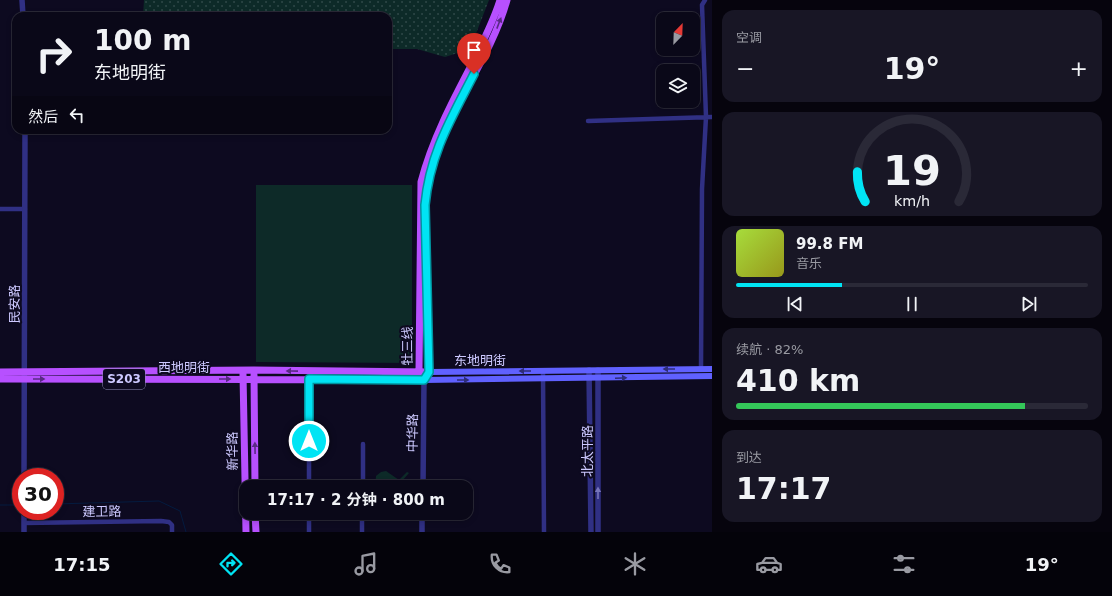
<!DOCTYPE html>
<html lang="zh">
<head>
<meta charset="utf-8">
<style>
  :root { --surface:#0a0818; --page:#181625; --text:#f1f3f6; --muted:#999aa2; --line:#2a2937; --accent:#00e4f4 }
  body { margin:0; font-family:"DejaVu Sans","Noto Sans SC",sans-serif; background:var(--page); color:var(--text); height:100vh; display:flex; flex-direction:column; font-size:15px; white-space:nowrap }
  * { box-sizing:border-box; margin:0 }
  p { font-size:13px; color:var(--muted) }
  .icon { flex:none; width:22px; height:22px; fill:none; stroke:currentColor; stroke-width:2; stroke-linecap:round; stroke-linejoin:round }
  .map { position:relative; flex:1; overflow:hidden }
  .details { display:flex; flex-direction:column; gap:10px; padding:10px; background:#06040d; width:400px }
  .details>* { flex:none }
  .banner { position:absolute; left:12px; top:12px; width:380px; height:122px; border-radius:12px; box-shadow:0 2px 6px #0003,0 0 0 1px var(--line); background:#0a0818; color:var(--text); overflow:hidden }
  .needle { width:26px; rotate:23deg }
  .fabs { position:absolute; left:656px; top:12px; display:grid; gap:8px }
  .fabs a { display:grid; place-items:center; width:44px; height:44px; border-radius:8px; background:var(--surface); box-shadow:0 2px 6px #0003,0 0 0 1px var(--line); font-size:20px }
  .speed { position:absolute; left:12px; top:468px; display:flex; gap:8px; font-size:20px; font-weight:700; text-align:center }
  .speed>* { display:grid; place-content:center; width:52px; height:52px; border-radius:50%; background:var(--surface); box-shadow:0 2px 6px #0003,0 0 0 1px var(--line); line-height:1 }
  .speed .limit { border:6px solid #d22; background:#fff; color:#111 }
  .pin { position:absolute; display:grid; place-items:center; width:34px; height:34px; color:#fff; margin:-41px -17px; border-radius:50% 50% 50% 0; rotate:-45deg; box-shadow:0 0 4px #0007 }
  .pin .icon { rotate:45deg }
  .me { position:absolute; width:44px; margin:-22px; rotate:0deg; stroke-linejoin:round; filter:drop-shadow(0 0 3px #0008) }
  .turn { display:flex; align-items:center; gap:14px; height:84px; padding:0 16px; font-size:18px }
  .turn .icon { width:52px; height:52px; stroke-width:2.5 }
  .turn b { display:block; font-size:28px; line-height:34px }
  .then { display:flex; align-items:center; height:38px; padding:0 16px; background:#0003; gap:8px; font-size:15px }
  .big { font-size:30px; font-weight:700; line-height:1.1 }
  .details .card { flex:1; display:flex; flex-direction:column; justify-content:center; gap:6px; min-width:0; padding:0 14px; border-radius:12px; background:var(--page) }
  .details .dial { align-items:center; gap:0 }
  .dial svg { height:104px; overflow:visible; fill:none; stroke:var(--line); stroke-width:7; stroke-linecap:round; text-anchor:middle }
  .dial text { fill:var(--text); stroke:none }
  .song { display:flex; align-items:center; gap:12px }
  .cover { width:48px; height:48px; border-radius:6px; background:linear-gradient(135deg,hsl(80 70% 55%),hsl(60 70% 35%)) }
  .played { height:4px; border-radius:2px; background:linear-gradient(90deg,var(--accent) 30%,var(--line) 30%) }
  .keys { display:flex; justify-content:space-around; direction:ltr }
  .heat { display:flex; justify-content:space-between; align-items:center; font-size:22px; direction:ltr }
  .charge { height:6px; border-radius:3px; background:linear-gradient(90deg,#34c759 82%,var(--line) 0) }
  .trip { position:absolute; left:239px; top:480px; width:234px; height:40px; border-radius:12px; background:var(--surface); box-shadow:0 2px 6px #0003,0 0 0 1px var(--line); font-weight:700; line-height:40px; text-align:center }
  .menu { display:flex; height:64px; justify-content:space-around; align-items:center; background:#04030a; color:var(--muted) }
  .menu .icon { width:28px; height:28px }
  .menu .current { color:var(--accent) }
  .menu b { font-size:18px; color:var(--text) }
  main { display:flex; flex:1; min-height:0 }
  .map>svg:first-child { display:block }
  .green { fill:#0d2a28 }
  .park { fill:url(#park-dots) }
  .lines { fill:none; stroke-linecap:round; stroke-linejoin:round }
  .stream { stroke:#041b3f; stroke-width:1 }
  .minor { stroke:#303084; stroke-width:4.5 }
  .tertiary { stroke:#303084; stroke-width:5.5 }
  .secondary { stroke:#6061ff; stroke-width:6 }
  .primary { stroke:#b750ff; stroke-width:7 }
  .oneway { fill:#592a84 }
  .oneway2 { fill:#2e2d79 }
  .oneway3 { fill:#7775bb }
  .route-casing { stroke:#00949f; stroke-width:10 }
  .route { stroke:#00e4f4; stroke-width:7 }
  .labels { text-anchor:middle; stroke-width:4; stroke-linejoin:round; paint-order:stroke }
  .shield { fill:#0d0a20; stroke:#9390bc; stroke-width:1 }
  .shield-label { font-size:12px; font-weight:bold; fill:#cdc9ff }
  .street-label { font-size:13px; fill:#cdc9ff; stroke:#0d0a20 }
</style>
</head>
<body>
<main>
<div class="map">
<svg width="712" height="532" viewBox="0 0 712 532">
  <defs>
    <pattern id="park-dots" width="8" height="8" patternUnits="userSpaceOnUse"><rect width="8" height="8" fill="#0d2a28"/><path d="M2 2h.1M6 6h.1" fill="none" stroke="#2f4848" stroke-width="1.8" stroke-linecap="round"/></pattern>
  </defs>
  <rect width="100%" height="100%" fill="#0d0a20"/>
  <path class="green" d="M256 185H412V363L256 362Z
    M386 471 399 480 407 472 409 473 401 482 406 487H375L376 476 381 472Z"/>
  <path class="park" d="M144 0H489L470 49 445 57 417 49H388V16H143Z"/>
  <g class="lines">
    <path class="stream" d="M55 504 159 501 180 511 186 532
      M0 505H21"/>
    <path class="minor" d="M588 121 712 117
      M0 209H25
      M701 369 702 189 706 117 702 5 705 0
      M543 371 544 532
      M309 379V487
      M363 487V444
      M309 513V532
      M24 523 161 521 169 522 172 525V532
      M362 532V513"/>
    <path class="tertiary" d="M22 0 23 16
      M589 370 591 532
      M598 370V532
      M24 477 25 130
      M423 487 424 380
      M24 532V511
      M422 532V513"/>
    <path class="secondary" d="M429 372 712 369
      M424 380 712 376"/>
    <path class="primary" d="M0 372 254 370 429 372
      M243 374 246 532
      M254 375 255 487
      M427 375 429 372 425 205C427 191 428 176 432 163 450 106 491 58 507 0
      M422 376 419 372 421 182C432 140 452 102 472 64 482 43 493 23 500 0
      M0 379 424 380
      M255 513 256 532"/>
  </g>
  <defs><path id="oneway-solid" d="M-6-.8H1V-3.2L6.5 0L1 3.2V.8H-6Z"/></defs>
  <g class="oneway">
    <use href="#oneway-solid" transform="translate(499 23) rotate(-69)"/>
    <use href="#oneway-solid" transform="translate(292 371) rotate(-179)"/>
    <use href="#oneway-solid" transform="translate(39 379)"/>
    <use href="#oneway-solid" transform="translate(225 379)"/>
    <use href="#oneway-solid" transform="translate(255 448) rotate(-91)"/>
  </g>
  <g class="oneway2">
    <use href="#oneway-solid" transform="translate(669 369) rotate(180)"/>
    <use href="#oneway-solid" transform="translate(525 371) rotate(180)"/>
    <use href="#oneway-solid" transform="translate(621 378) rotate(-2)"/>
    <use href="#oneway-solid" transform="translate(463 380)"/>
  </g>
  <use class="oneway3" href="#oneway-solid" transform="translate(598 493) rotate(-90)"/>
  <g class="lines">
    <g class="route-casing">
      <path id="route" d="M309 441V379L424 380 429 372 425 205C430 153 451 119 474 74"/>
    </g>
    <use href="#route" class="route"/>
  </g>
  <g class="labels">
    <rect class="shield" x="103" y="369" width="42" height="20" rx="3"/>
    <g class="shield-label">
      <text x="124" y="383">S203</text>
    </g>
    <g class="street-label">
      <text transform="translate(14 304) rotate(-90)" y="5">民安路</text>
      <text transform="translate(407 346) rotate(-90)" y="5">牡三线</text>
      <text x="480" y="365">东地明街</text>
      <text x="184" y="372">西地明街</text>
      <text transform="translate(412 433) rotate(-89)" y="5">中华路</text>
      <text transform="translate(232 451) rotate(-91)" y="5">新华路</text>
      <text transform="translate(587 451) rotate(-90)" y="5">北太平路</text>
      <text transform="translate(102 511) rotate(-1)" y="5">建卫路</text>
    </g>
  </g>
</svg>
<div class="fabs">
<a><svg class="needle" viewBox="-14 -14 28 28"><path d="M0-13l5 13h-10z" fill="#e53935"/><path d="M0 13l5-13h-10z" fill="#999aa2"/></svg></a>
<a><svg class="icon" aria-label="layers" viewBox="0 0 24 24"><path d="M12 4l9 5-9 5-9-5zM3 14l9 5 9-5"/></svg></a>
</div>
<div class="speed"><div class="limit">30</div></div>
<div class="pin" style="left:474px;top:74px;background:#d93025"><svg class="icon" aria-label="arrive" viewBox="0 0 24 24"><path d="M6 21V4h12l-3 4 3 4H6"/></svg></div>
<svg class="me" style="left:309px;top:441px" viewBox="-20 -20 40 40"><circle r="17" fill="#00e4f4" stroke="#fff" stroke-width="3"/><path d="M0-11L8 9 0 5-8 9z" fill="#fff"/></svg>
<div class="trip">17:17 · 2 分钟 · 800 m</div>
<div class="banner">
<div class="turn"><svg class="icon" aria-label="right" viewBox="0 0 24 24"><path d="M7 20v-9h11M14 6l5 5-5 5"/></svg><div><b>100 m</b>东地明街</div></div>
<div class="then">然后<svg class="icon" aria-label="left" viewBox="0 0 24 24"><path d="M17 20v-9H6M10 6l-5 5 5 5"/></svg></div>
</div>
</div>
<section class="details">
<div class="card"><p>空调</p>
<div class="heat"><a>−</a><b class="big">19°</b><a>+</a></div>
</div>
<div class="card dial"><svg viewBox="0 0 100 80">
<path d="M14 69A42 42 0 1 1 86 69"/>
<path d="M14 69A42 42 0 0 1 8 46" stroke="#00e4f4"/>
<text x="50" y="56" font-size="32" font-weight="700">19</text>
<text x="50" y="72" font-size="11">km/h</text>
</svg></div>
<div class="card">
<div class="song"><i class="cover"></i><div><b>99.8 FM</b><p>音乐</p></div></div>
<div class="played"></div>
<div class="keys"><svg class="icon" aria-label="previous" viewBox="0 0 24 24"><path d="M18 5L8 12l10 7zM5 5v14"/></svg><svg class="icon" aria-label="pause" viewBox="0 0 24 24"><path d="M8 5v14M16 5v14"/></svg><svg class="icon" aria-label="next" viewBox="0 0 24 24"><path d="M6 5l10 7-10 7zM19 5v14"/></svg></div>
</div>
<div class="card"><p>续航 · 82%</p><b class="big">410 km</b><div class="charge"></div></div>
<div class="card"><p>到达</p><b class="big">17:17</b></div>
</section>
</main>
<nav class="menu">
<b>17:15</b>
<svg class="icon current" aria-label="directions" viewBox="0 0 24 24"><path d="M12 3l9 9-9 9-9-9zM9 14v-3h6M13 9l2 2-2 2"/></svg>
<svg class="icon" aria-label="music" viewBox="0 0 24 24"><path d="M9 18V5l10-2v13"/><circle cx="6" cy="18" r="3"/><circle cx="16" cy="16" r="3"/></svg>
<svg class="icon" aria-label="phone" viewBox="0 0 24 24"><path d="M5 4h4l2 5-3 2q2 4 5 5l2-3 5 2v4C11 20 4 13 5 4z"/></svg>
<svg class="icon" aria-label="climate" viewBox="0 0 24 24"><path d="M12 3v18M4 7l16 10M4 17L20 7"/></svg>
<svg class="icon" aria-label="car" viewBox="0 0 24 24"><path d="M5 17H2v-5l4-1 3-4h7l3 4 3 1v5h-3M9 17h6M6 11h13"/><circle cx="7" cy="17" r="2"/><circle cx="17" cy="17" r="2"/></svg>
<svg class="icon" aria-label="filters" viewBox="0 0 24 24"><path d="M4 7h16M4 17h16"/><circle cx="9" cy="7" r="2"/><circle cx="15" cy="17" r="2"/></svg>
<b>19°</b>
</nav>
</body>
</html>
